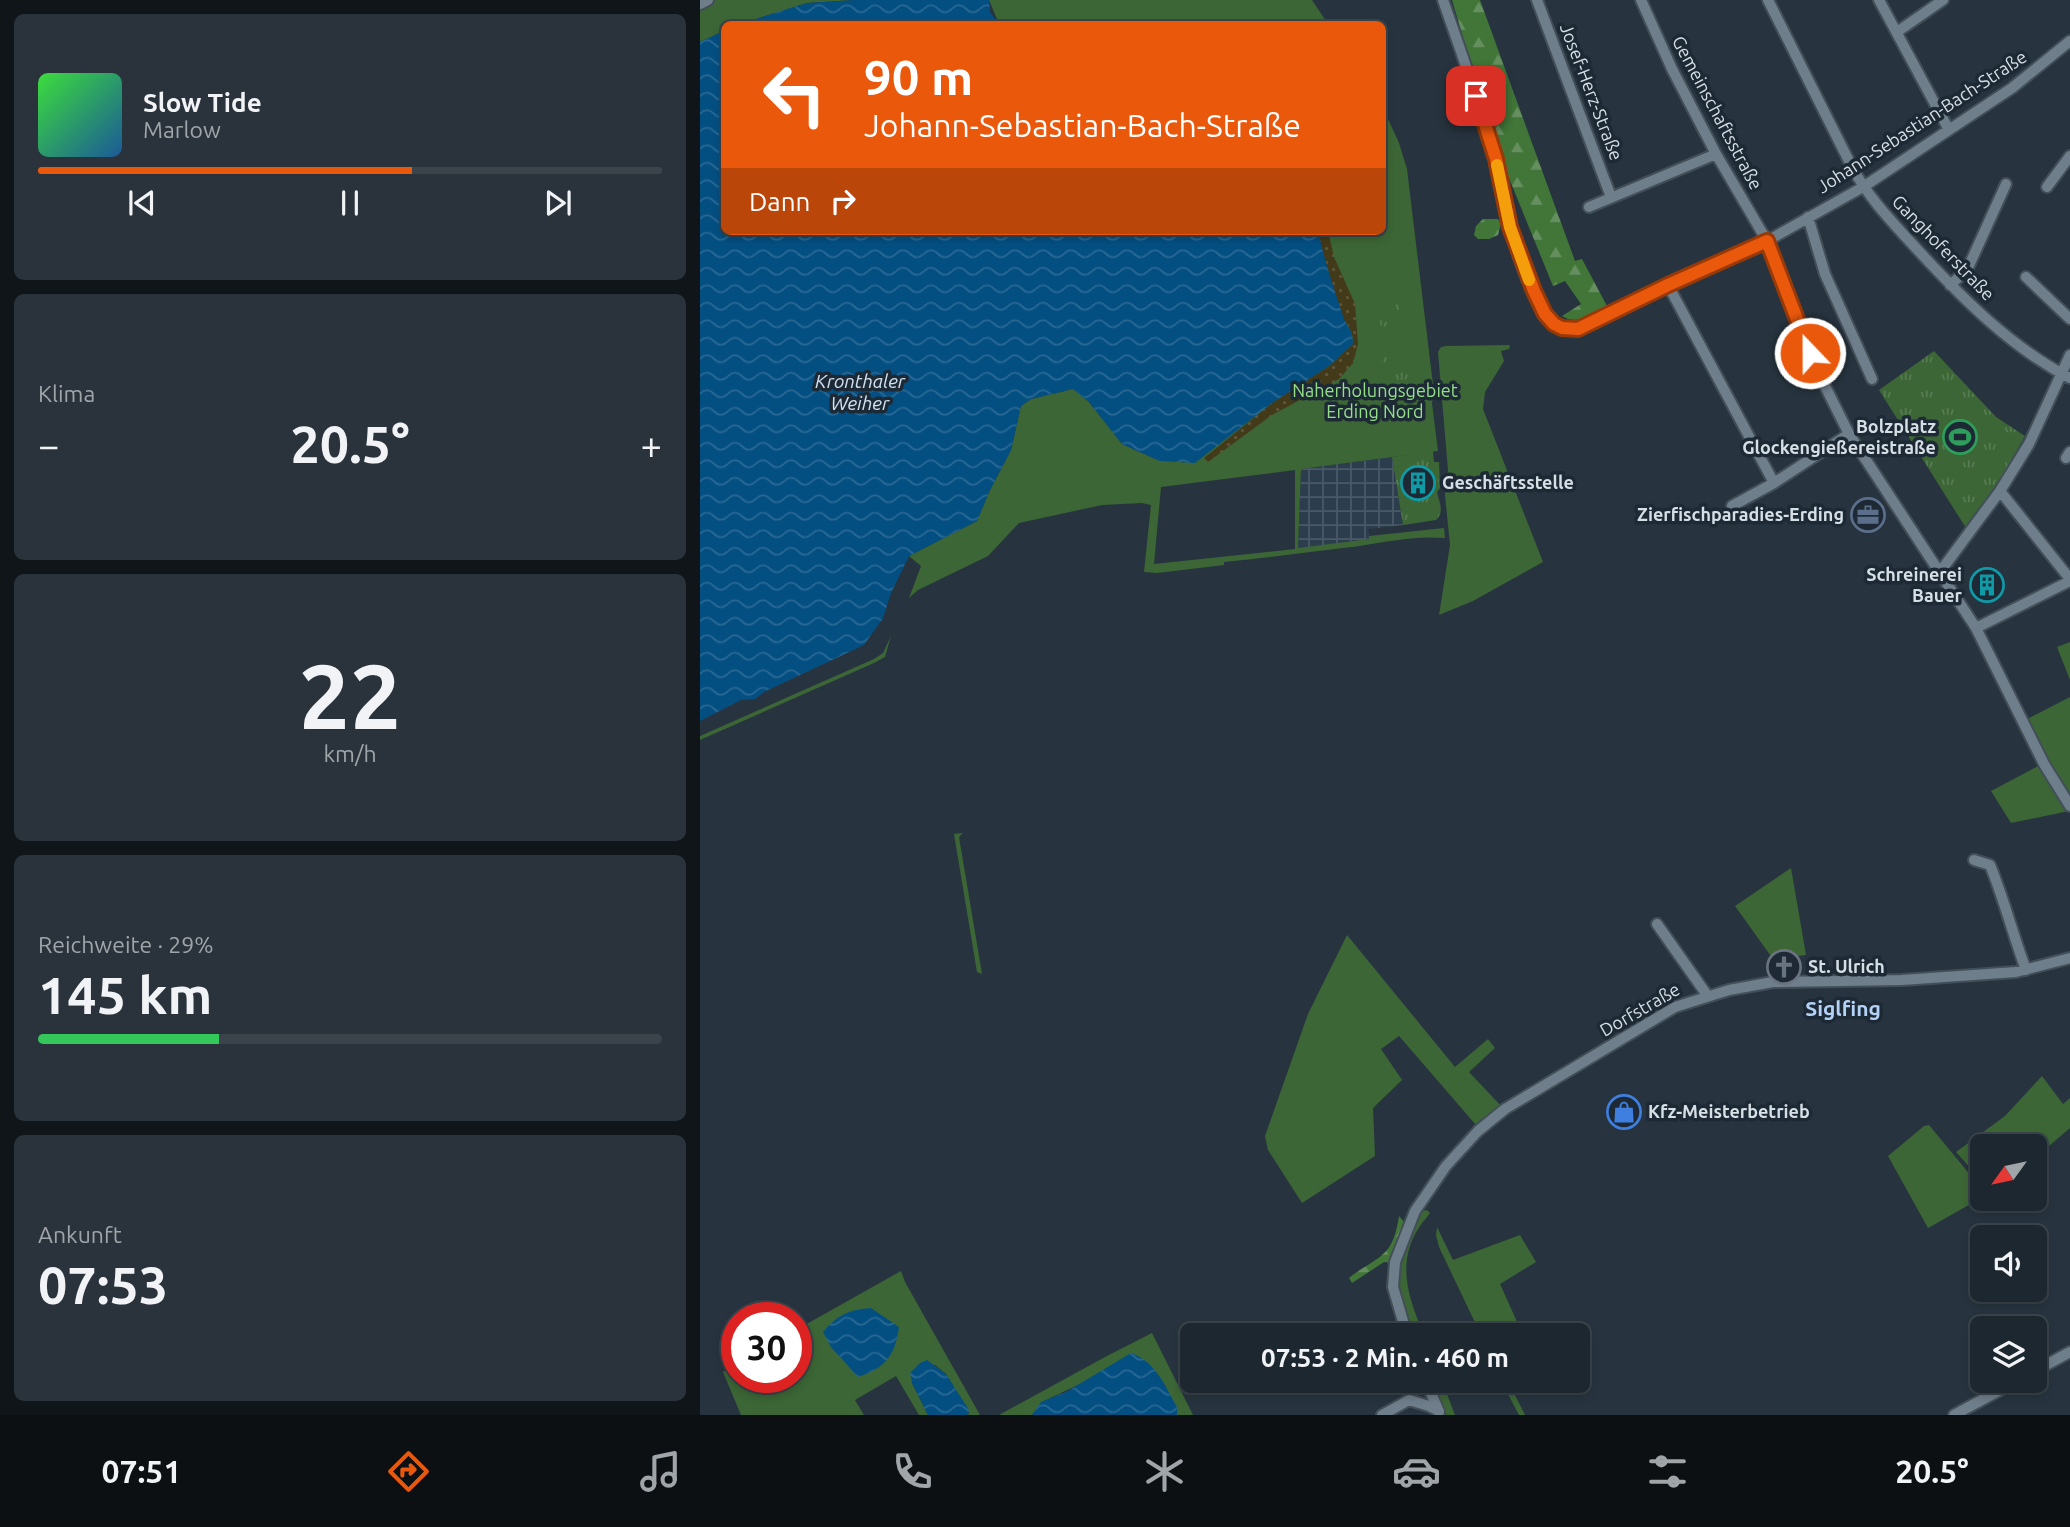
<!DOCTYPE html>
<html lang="de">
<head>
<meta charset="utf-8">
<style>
  :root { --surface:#1d272f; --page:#2a333b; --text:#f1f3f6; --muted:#a0a5aa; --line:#3b444b; --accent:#ea580c }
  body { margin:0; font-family:Ubuntu,sans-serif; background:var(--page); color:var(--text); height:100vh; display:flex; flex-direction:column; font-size:26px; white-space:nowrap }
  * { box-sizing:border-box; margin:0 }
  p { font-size:23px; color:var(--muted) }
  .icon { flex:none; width:38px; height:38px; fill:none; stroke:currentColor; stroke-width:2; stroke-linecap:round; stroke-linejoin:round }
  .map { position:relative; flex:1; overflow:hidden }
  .panel { display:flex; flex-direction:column; gap:14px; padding:14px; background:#10151a; width:700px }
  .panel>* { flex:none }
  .banner { position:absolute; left:21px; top:21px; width:665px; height:214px; border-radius:10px; box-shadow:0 4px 10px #0003,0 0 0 2px var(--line); background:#ea580c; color:#fff; overflow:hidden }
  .needle { width:46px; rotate:237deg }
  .controls { position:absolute; left:1270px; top:1134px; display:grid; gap:14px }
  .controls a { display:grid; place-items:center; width:77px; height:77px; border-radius:10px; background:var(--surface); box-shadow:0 4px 10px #0003,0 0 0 2px var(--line); font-size:35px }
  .speed { position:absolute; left:21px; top:1302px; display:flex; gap:14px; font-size:35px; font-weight:700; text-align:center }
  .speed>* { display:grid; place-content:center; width:91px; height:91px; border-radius:50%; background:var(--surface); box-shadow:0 4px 10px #0003,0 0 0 2px var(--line); line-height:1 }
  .speed .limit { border:10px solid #d22; background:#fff; color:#111 }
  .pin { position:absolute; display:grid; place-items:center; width:60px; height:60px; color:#fff; margin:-30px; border-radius:14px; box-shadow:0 4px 10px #0006 }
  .me { position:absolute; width:77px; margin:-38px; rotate:338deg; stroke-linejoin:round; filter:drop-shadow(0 0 5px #0008) }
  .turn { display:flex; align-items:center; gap:24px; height:147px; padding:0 28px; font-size:32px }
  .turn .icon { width:91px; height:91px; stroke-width:2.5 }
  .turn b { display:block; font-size:49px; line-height:60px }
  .then { display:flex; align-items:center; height:66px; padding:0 28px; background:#0003; gap:14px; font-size:26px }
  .big { font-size:52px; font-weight:700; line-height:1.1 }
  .panel .widget { flex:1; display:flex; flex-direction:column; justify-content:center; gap:10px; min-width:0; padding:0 24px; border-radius:10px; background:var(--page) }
  .panel .dial { align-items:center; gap:0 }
  .dial b { font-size:91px; line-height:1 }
  .song { display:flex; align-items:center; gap:21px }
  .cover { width:84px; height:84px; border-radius:10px; background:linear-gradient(135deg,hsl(120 70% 55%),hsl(210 70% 35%)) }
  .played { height:7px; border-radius:4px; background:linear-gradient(90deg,var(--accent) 60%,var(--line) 60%) }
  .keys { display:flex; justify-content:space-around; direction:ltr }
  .heat { display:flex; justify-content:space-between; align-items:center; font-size:38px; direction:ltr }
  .charge { height:10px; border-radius:5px; background:linear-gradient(90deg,#34c759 29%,var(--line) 0) }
  .trip { position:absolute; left:480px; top:1323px; width:410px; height:70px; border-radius:10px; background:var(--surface); box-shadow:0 4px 10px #0003,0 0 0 2px var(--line); font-weight:700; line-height:70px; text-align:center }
  .tabs { display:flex; height:112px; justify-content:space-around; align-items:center; background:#0c1013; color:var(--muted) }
  .tabs .icon { width:49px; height:49px }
  .tabs .selected { color:var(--accent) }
  .tabs b { font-size:32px; color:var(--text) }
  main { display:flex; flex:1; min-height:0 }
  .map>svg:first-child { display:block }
  .industrial { fill:url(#industrial-grid) }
  .green { fill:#3c6635; fill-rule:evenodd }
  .forest { fill:url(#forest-firs) }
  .sand { fill:url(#sand-dots) }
  .park { fill:url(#park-tufts) }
  .water { fill:url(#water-waves) }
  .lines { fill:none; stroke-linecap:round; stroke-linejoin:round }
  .minor-casing { stroke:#434f58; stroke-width:14 }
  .minor { stroke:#6f7e8b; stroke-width:10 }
  .route-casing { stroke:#983908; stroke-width:18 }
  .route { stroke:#ea580c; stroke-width:12 }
  .slow { stroke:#f59e0b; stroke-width:12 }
  .labels { text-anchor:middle; stroke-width:7; stroke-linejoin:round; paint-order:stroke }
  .street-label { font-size:18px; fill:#d7dfe6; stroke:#1d2a35 }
  .park-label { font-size:18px; fill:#95df89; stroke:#1d2a35 }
  .poi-label { font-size:18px; font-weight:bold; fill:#d7dfe6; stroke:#1d2a35; text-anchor:end }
  .water-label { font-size:19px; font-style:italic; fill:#d2e2f2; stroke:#1d2a35 }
  .quarter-label { font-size:21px; font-weight:bold; fill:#b4d1f6; stroke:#1d2a35 }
</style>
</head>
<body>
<main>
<section class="panel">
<div class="widget">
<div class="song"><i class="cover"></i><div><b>Slow Tide</b><p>Marlow</p></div></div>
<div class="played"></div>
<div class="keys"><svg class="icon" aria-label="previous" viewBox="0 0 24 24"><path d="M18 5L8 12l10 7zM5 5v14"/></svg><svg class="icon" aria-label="pause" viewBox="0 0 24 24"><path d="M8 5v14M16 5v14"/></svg><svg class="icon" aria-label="next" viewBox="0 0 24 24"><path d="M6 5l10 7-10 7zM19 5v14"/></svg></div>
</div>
<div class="widget"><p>Klima</p>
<div class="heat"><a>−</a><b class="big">20.5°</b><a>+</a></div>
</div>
<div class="widget dial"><b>22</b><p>km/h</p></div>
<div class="widget"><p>Reichweite · 29%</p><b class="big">145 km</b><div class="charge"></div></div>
<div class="widget"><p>Ankunft</p><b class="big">07:53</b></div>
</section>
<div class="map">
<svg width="1370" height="1415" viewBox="0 0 1370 1415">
  <defs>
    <pattern id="industrial-grid" width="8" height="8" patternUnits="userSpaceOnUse" patternTransform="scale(1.75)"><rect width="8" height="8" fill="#2c3e4e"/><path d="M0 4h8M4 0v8" fill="none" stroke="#4a5968"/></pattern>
    <pattern id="forest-firs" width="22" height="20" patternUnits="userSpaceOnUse" patternTransform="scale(1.75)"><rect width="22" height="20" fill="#417638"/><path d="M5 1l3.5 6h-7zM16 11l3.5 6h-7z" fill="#658f5e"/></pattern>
    <pattern id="sand-dots" width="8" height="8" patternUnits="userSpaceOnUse" patternTransform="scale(1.75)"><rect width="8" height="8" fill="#423a19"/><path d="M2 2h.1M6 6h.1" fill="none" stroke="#5d563a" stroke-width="1.8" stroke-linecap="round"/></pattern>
    <pattern id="park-tufts" width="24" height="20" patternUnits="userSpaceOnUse" patternTransform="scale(1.75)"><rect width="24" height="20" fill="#3c6635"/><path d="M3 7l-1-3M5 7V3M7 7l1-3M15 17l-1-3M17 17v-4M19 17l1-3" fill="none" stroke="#577b52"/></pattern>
    <pattern id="water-waves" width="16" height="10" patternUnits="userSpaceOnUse" patternTransform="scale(1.75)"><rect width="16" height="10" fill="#044f82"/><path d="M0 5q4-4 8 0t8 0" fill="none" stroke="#286894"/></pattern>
  </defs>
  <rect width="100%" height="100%" fill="#27343f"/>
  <path class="industrial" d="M692 457 703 525 668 529 670 539 598 549 601 469Z"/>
  <path class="green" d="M0 0H155L107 3 40 24H24V31L0 42Z
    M289 0H612L628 24H299Z
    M683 108 699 143 707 169 734 393 732 403 738 451 601 469 598 548 669 539V536L744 528 745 538C710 535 678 544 643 548 603 553 564 558 524 562V565L457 573 444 572 451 505 442 503 402 505 319 523 288 556 218 590 209 598 221 566 209 556 277 521 289 492 311 450 321 406 331 399 373 389 389 402 422 444 460 461C526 426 598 396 653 344L618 231H682ZM595 470V549L454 564 461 487Z
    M810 345 809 349 801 351 804 361 785 392 783 409 843 562 773 601 739 615 750 545 745 495 748 470 738 352 741 347 746 346Z
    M191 636 185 657 174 663 0 740V736L174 659 183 653Z
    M1370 642V680L1357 647Z
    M1370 697V797L1352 769 1327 719Z
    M1340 765 1369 811 1311 823 1291 791Z
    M263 833 259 837 282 974 277 972 254 834Z
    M1091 868 1106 955 1073 959 1035 906Z
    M647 935 755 1067 788 1039 795 1048 769 1072 802 1107 779 1126 776 1125 699 1036 681 1049 702 1080 673 1108 675 1156 602 1203 568 1150 565 1136 608 1014Z
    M1342 1076 1363 1104 1370 1098V1128L1335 1158V1146H1283V1182L1256 1152 1305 1116Z
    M1229 1125 1277 1183 1283 1191V1197L1228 1228 1188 1156 1224 1126Z
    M727 1210 730 1213C727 1218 723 1221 720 1226 695 1263 709 1299 724 1335H711C707 1322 700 1307 698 1293 694 1263 708 1236 723 1211Z
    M737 1227 753 1260 820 1235 836 1262 800 1284 823 1335H781L739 1247 736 1235Z
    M201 1271 205 1282 280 1415H268L269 1412 246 1374 235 1365 212 1383 228 1415H219L196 1376 155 1400 164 1415H41L23 1372 37 1364V1377H96V1330ZM137 1317 142 1358 131 1347Z
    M452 1333 493 1415H476L384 1382 342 1402 332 1415H299L405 1357Z
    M730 1381H742L755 1415H746Z
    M801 1381H808L825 1415H819Z"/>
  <path class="forest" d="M752 0H780L875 261 882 259 907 306C892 314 878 326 862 316L881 304 865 281 853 286 793 139Z
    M783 219H798L801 224 798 235 789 239H778L774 235 776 226Z
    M699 1216 705 1223 691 1263 684 1262 652 1283 649 1278 654 1274C684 1254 693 1254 699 1216Z"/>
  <path class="sand" d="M618 231H628L634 257 655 304 658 344 653 363 639 379 572 415 508 462 504 458 572 403 629 366 653 344C653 327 646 328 642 313 633 286 624 259 618 231Z"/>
  <path class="park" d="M684 292C700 300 702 307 702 324L696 328 681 326 675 304 679 294Z
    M1234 351 1296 417 1325 436 1303 475 1266 528 1179 390Z
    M688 354 705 356 714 370C708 380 697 386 686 384L679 372 682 359Z
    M733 451 734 462H739L740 488 737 492C739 502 745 512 736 520L703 525 692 457Z"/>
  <path class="water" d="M155 0H289L290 12 299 24H40L107 3Z
    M24 31V231H618C624 259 633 286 642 313 646 328 653 327 653 344L629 366 572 403 495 463 460 461 422 444 389 402 373 389 331 399 321 406 311 450 289 492 277 521 209 556 191 593 183 618 164 645 64 692 55 699 41 700 0 721V42Z
    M171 1308 199 1327C195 1355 186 1368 158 1377L131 1347 123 1332C139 1314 148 1310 171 1308Z
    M431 1353C456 1362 465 1386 477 1407V1415H332L341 1402 366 1392Z
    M227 1360 246 1374 269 1410 268 1415H228L212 1383 210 1373 220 1363Z"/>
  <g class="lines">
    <g class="minor-casing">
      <path id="minor" d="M743 0C761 52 780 104 795 157 800 174 802 193 806 210 813 241 828 294 849 319 857 328 866 330 878 329L968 285 1067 241 1163 187 1312 88 1370 41
        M837 0 911 197
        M941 0 972 69 1016 154 1067 241 1117 370 1149 434 1276 628 1344 764 1370 806
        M1068 0 1152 167C1168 197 1192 222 1215 247 1260 296 1310 347 1370 378
        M1179 0 1249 130
        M0 4 8 0
        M1197 32 1243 0
        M1347 187 1370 156
        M889 207 1016 154
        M1108 217 1125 274 1172 379
        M1326 277 1370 319
        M968 285 1074 483
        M1250 285 1267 270 1306 184
        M1366 458 1370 452
        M1300 491 1370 579
        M1032 506 1074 483 1149 434
        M1240 572 1300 491 1329 444 1370 355
        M1276 628 1370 581
        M1274 860 1290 865C1304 899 1313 935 1326 970
        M957 924 1007 995
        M707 1335 693 1287 695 1262 715 1211 746 1166 778 1131 805 1109 975 1007 1029 990 1073 982 1202 980 1316 972 1370 958
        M1335 1371 1370 1352
        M726 1381 739 1412
        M682 1415 709 1400 729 1406 739 1411
        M1254 1415 1317 1381"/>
    </g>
    <use href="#minor" class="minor"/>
  </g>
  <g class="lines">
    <g class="route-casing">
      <path id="route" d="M776 96 796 159 810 227 834 291 845 314 854 324 862 328 878 329 968 285 1067 241 1110 353"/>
    </g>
    <use href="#route" class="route"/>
    <path class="slow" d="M797 165 810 227 829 280"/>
  </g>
  <defs>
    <g id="stadium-ring" transform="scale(1.75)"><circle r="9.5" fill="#1d2a35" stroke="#2e9e5b" stroke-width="1.5"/><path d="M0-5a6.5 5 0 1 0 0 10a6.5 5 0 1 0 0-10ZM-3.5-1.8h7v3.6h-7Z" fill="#2e9e5b"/></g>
    <g id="building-ring" transform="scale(1.75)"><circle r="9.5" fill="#1d2a35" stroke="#0f9aa8" stroke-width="1.5"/><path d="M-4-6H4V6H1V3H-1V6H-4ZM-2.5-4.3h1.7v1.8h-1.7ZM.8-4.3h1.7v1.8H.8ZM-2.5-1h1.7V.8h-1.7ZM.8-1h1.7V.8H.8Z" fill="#0f9aa8"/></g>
    <g id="office-ring" transform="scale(1.75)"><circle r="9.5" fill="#1d2a35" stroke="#5c6f8a" stroke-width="1.5"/><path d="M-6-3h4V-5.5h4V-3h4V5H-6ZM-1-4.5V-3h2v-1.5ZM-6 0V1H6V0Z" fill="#5c6f8a"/></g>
    <g id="church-ring" transform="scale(1.75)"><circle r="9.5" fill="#1d2a35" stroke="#6b7280" stroke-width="1.5"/><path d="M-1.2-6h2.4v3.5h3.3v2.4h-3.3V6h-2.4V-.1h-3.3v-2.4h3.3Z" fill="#6b7280"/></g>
    <g id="shop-ring" transform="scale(1.75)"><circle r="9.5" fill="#1d2a35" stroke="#3f7fe0" stroke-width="1.5"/><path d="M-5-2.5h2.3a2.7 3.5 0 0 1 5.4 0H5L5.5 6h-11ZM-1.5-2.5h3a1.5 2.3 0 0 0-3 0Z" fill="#3f7fe0"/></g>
  </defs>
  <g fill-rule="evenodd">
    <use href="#stadium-ring" x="1260" y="437"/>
    <use href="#building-ring" x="718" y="483"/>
    <use href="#office-ring" x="1168" y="515"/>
    <use href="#building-ring" x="1287" y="585"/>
    <use href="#church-ring" x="1084" y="967"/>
    <use href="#shop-ring" x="924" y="1112"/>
  </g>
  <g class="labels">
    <g class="street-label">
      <text transform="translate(891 92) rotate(69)" y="6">Josef-Herz-Straße</text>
      <text transform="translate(1017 113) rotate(62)" y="6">Gemeinschaftsstraße</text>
      <text transform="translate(1222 122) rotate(-33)" y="6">Johann-Sebastian-Bach-Straße</text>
      <text transform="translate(1243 248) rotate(46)" y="6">Ganghoferstraße</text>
      <text transform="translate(940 1010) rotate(-30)" y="6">Dorfstraße</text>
    </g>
    <g class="park-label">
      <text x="675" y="397">Naherholungsgebiet<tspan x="675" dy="21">Erding Nord</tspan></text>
    </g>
    <g class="poi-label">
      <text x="1236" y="433">Bolzplatz<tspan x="1236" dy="21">Glockengießereistraße</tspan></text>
      <text x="742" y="489" text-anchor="start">Geschäftsstelle</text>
      <text x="1144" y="521">Zierfischparadies-Erding</text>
      <text x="1262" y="581">Schreinerei<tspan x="1262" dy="21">Bauer</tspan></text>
      <text x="1108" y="973" text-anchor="start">St. Ulrich</text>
      <text x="948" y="1118" text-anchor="start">Kfz-Meisterbetrieb</text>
    </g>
    <g class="water-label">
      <text x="160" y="388">Kronthaler<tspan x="160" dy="22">Weiher</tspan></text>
    </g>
    <g class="quarter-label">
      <text x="1143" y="1016">Siglfing</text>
    </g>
  </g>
</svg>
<div class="controls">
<a><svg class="needle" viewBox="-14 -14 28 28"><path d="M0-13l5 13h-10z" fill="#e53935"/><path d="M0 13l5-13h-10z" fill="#a0a5aa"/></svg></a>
<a><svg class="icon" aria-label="sound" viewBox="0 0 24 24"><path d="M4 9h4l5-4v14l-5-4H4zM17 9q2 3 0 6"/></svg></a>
<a><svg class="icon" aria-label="layers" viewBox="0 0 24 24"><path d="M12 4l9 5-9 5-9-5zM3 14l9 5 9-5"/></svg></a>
</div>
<div class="speed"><div class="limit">30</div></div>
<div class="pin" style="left:776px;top:96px;background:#d93025"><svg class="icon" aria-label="arrive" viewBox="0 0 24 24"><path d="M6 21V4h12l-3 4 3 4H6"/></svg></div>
<svg class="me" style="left:1110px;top:353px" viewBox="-20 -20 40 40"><circle r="17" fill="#ea580c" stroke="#fff" stroke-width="3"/><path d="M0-11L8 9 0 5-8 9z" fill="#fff"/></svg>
<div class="trip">07:53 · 2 Min. · 460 m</div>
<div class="banner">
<div class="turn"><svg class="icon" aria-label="left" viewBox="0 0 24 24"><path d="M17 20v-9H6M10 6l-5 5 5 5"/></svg><div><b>90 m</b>Johann-Sebastian-Bach-Straße</div></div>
<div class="then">Dann<svg class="icon" aria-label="right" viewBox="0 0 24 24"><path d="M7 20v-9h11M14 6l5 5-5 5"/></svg></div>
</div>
</div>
</main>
<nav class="tabs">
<b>07:51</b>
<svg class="icon selected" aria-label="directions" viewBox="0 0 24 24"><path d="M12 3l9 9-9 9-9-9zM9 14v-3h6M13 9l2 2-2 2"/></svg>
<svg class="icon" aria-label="music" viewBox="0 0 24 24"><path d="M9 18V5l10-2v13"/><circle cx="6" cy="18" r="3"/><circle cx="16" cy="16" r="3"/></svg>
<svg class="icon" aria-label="phone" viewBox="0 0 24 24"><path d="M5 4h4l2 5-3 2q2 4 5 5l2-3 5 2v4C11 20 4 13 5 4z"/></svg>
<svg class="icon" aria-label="climate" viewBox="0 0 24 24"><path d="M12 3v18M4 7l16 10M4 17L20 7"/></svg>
<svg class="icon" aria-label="car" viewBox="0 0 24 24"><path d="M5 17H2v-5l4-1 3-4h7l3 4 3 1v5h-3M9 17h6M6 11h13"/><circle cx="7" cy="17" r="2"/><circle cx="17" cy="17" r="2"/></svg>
<svg class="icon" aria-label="filters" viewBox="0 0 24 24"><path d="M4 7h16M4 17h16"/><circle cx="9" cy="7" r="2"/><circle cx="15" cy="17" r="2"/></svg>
<b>20.5°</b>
</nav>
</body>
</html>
